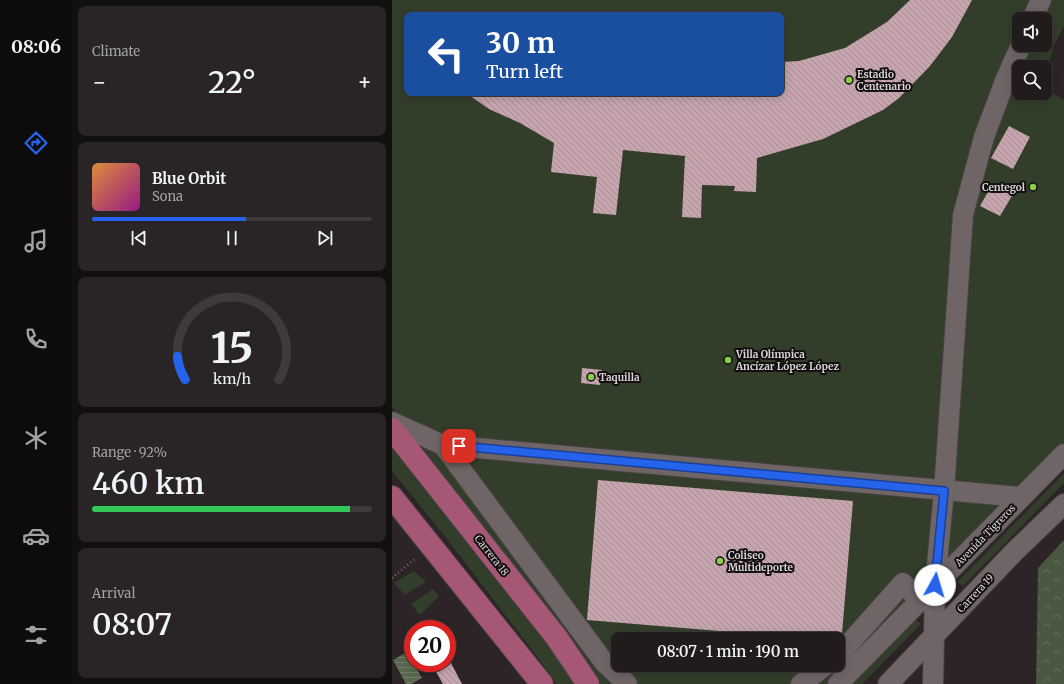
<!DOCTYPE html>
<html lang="en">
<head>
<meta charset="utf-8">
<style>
  :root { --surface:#211b1c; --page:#292425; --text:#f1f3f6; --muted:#a2a1a3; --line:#3e393b; --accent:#2563eb }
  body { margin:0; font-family:Merriweather,serif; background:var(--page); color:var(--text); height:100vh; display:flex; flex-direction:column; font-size:15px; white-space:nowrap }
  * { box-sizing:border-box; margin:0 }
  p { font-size:13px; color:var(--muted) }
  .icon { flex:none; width:22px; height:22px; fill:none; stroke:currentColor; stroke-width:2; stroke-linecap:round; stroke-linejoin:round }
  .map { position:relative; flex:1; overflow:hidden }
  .drawer { display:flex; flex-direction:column; gap:6px; padding:6px; background:#120f0f; width:320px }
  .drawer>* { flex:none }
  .hud { position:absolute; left:12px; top:12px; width:380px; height:84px; border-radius:8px; box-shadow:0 2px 10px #0003,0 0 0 1px var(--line); background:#1a4fa0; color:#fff; overflow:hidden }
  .controls { position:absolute; left:620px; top:12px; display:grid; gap:8px }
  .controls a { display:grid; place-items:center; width:40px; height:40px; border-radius:8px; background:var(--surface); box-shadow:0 2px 10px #0003,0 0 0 1px var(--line); font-size:20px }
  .speed { position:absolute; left:12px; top:620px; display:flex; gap:8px; font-size:20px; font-weight:700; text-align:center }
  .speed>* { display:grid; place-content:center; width:52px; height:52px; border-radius:50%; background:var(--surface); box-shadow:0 2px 10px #0003,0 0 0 1px var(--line); line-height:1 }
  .speed .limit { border:6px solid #d22; background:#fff; color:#111 }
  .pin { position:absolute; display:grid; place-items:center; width:34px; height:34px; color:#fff; margin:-17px; border-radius:8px; box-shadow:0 2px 6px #0006 }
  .me { position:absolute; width:44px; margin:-22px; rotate:6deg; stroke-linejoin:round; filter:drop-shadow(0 0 3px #0008) }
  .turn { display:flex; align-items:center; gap:14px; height:84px; padding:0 16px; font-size:18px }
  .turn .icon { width:52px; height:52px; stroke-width:2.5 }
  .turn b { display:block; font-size:28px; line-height:34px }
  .big { font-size:30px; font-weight:600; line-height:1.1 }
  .drawer .card { flex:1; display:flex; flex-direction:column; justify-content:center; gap:6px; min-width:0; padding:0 14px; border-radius:8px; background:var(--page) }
  .drawer .dial { align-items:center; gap:0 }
  .dial svg { height:104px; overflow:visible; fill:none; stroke:var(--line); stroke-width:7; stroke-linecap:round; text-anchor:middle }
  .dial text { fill:var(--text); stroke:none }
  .song { display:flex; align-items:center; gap:12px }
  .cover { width:48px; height:48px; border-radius:6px; background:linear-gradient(135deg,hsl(30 70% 55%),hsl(310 70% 35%)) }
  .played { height:4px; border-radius:2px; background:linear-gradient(90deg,var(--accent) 55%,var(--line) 55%) }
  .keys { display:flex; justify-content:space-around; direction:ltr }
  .heat { display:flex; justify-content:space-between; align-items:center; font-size:22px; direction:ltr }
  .charge { height:6px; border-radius:3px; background:linear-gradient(90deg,#34c759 92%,var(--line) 0) }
  .trip { position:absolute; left:219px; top:632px; width:234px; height:40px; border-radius:8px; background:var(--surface); box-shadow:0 2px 10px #0003,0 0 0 1px var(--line); font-weight:600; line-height:40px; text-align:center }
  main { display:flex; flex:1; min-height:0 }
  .tabs { display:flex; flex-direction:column; width:72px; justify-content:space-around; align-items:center; background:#0d0b0b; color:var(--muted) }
  .tabs .icon { width:28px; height:28px }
  .tabs .active { color:var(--accent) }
  .tabs b { font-size:18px; color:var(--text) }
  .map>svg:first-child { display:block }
  .green { fill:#323e2a; fill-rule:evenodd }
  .forest { fill:url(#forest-crowns) }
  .water { fill:url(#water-rules) }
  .building { fill:url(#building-back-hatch) }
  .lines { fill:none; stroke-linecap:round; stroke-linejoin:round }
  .minor-casing { stroke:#484143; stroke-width:22 }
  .major-casing { stroke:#484143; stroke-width:24 }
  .path { stroke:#756e70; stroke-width:2.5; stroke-dasharray:1 3; stroke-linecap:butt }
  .minor { stroke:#6f6567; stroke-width:20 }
  .major { stroke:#a65775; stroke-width:22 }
  .route-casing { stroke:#184099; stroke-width:10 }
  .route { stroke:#2563eb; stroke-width:7 }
  .poi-dot { fill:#8ace47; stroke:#120e0f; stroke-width:1.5 }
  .labels { text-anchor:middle; stroke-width:4; stroke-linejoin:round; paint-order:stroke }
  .poi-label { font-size:10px; font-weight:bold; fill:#dbd5d7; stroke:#120e0f; text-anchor:start }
  .street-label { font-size:10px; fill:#dbd5d7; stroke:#120e0f }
</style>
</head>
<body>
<main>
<nav class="tabs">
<b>08:06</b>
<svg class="icon active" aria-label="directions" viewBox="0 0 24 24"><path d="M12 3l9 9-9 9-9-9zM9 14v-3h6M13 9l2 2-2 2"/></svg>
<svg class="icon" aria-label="music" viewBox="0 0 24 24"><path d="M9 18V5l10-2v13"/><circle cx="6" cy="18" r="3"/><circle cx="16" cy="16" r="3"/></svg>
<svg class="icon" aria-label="phone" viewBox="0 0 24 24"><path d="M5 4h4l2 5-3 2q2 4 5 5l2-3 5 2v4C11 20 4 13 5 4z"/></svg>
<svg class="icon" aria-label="climate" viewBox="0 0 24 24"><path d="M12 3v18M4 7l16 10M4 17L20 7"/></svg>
<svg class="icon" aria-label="car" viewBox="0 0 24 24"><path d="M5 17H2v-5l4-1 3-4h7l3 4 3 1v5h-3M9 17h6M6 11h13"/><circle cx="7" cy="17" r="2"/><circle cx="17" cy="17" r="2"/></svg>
<svg class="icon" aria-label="filters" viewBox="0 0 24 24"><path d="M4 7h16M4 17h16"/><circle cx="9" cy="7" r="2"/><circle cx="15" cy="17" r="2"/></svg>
</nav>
<section class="drawer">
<div class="card"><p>Climate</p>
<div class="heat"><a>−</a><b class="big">22°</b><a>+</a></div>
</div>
<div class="card">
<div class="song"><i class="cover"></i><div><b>Blue Orbit</b><p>Sona</p></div></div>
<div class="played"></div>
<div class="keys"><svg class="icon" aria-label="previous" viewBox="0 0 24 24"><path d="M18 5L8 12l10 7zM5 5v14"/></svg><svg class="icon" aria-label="pause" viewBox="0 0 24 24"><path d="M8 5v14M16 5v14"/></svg><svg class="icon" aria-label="next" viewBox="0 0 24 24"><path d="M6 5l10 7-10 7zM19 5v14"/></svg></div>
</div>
<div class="card dial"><svg viewBox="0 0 100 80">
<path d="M14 69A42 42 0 1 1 86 69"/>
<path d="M14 69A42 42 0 0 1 8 51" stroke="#2563eb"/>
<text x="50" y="56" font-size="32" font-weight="700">15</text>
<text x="50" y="72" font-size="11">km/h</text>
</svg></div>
<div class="card"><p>Range · 92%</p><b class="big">460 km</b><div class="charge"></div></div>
<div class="card"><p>Arrival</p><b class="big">08:07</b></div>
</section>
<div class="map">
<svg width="672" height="684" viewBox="0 0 672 684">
  <defs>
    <pattern id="forest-crowns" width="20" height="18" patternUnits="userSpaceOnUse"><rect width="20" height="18" fill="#4b5841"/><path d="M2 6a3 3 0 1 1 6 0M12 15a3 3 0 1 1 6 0" fill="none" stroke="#646f5c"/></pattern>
    <pattern id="water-rules" width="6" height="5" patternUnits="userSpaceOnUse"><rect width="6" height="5" fill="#5a6850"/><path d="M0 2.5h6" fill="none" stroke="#717d68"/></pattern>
    <pattern id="building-back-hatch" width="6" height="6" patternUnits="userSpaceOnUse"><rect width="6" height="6" fill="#c6a5af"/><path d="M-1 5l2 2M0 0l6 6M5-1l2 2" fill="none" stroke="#a58c93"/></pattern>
  </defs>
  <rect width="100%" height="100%" fill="#2c2426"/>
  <path class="green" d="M0 0H672V26L662 46 653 74V67H627V93H653V89L672 100V454L446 684H201L91 530 0 407ZM15 15H389V93H15ZM627 19H653V45H627ZM226 639H446V665H226Z
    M0 444 188 684H164L147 659 55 539 0 471Z
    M672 473V483L571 586 565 582Z
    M22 571 34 582 13 595 2 583Z
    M41 589 47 596 28 615 19 604Z
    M523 619 529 624 470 684H461Z"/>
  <path class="forest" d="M672 540V684H644L646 568Z"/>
  <path class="water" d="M15 652 30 678 19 684H14L1 660Z"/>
  <path class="building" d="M518 0H580L560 37 538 66 507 98 491 110 431 139 365 158 364 192 342 191 343 186 310 185 309 218 290 217 293 156 231 150 224 215 201 213 205 177 159 172 162 143 128 123 97 109 74 93H389V62L407 61 453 48 495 22Z
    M617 126 638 137 621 169 599 158Z
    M601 183 621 194 608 216 588 206Z
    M190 368 210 370 208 385 189 383Z
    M206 480 461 501 450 634 446 639H424L195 620Z
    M39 663H59L70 684H51Z"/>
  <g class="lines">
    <g class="minor-casing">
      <path id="minor" d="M640 19 649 0
        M0 422 51 445 629 497
        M51 445 212 662 235 684
        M446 656 511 583 528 601
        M409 684 434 665
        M446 684 672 454
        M496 684 623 551 672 504
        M541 684 543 585 552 491 571 215 592 137 613 81 629 45"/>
    </g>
    <g class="major-casing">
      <path id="major" d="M0 429 165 638 196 684
        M0 497 150 684"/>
    </g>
    <path class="path" d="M0 578 24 558"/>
    <use href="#minor" class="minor"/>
    <use href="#major" class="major"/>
  </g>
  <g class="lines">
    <g class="route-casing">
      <path id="route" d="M67 446 552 491 543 585"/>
    </g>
    <use href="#route" class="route"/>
  </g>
  <g class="poi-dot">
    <circle cx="457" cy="80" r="4"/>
    <circle cx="641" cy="187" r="4"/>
    <circle cx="336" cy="360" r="4"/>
    <circle cx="199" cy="377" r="4"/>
    <circle cx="328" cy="561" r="4"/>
  </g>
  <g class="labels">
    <g class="poi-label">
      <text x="465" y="78">Estadio<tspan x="465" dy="12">Centenario</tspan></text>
      <text x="633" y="191" text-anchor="end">Centegol</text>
      <text x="344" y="358">Villa Olímpica<tspan x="344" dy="12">Ancízar López López</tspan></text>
      <text x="207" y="381">Taquilla</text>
      <text x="336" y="559">Coliseo<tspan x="336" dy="12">Multideporte</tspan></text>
    </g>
    <g class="street-label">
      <text transform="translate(593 535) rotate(-46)" y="4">Avenida Tigreros</text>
      <text transform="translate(100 555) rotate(52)" y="4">Carrera 18</text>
      <text transform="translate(583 593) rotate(-47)" y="4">Carrera 19</text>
    </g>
  </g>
</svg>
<div class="controls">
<a><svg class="icon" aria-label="sound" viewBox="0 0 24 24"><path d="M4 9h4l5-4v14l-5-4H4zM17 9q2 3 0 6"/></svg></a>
<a><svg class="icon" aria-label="search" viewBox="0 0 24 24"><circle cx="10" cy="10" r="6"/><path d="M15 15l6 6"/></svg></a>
</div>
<div class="speed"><div class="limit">20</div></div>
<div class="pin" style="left:67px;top:446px;background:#d93025"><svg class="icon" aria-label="arrive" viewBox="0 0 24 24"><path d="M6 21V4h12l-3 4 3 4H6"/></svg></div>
<svg class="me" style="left:543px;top:585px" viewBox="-20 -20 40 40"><circle r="19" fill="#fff"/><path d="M0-13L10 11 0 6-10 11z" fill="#2563eb"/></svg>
<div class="trip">08:07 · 1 min · 190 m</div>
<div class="hud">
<div class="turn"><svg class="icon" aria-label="left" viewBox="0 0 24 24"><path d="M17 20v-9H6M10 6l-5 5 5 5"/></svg><div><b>30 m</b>Turn left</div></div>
</div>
</div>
</main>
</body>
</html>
